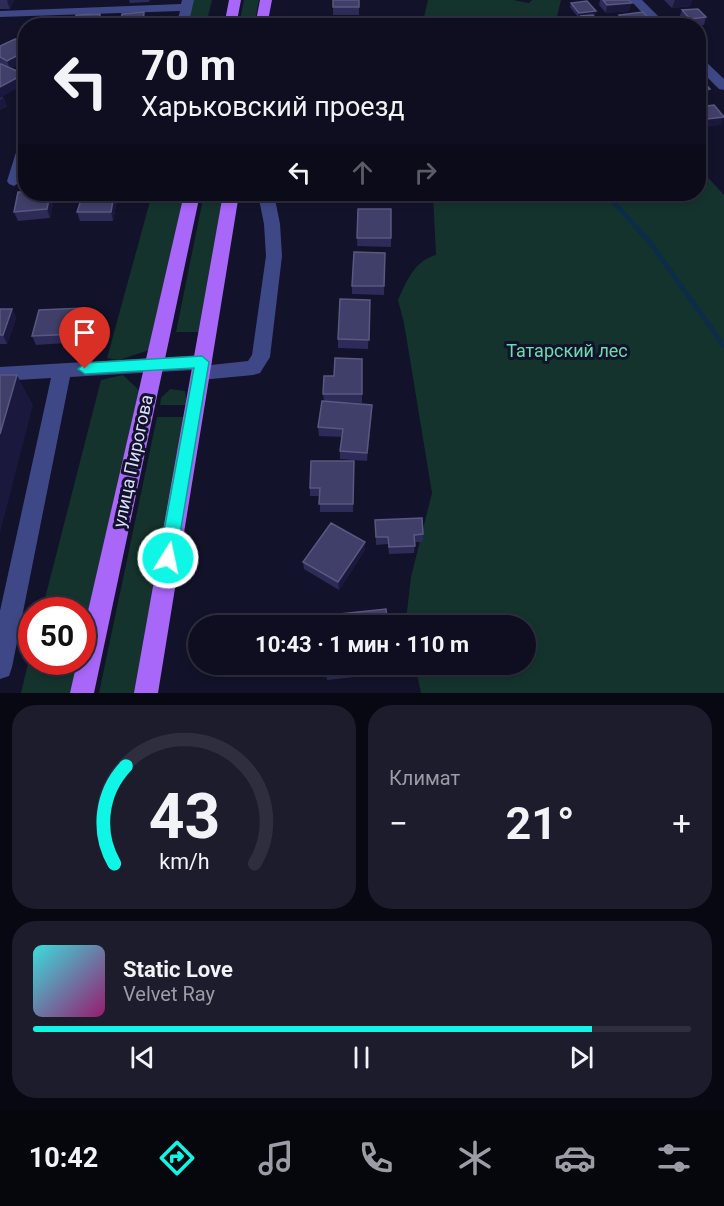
<!DOCTYPE html>
<html lang="ru">
<head>
<meta charset="utf-8">
<style>
  :root { --surface:#0e0e20; --page:#1c1c2d; --text:#f1f3f6; --muted:#9b9ca5; --line:#2e2e3e; --accent:#0ff6e6 }
  body { margin:0; font-family:Roboto,sans-serif; background:var(--page); color:var(--text); height:100vh; display:flex; flex-direction:column; font-size:22px; white-space:nowrap }
  * { box-sizing:border-box; margin:0 }
  p { font-size:20px; color:var(--muted) }
  .icon { flex:none; width:33px; height:33px; fill:none; stroke:currentColor; stroke-width:2; stroke-linecap:round; stroke-linejoin:round }
  .map { position:relative; height:693px; overflow:hidden }
  .details { display:flex; flex-direction:column; gap:12px; padding:12px; background:#080812; flex:1 }
  .details>* { flex:none }
  .guide { position:absolute; left:18px; top:18px; width:688px; height:183px; border-radius:24px; box-shadow:0 3px 9px #0003,0 0 0 2px var(--line); background:#0e0e20; color:var(--text); overflow:hidden }
  .speed { position:absolute; left:18px; top:597px; display:flex; gap:12px; font-size:30px; font-weight:700; text-align:center }
  .speed>* { display:grid; place-content:center; width:78px; height:78px; border-radius:50%; background:var(--surface); box-shadow:0 3px 9px #0003,0 0 0 2px var(--line); line-height:1 }
  .speed .limit { border:9px solid #d22; background:#fff; color:#111 }
  .pin { position:absolute; display:grid; place-items:center; width:51px; height:51px; color:#fff; margin:-62px -26px; border-radius:50% 50% 50% 0; rotate:-45deg; box-shadow:0 0 6px #0007 }
  .pin .icon { rotate:45deg }
  .me { position:absolute; width:66px; margin:-33px; rotate:10deg; stroke-linejoin:round; filter:drop-shadow(0 0 4px #0008) }
  .turn { display:flex; align-items:center; gap:21px; height:126px; padding:0 24px; font-size:27px }
  .turn .icon { width:78px; height:78px; stroke-width:2.5 }
  .turn b { display:block; font-size:42px; line-height:51px }
  .lanes { display:flex; align-items:center; height:57px; padding:0 24px; background:#0003; justify-content:center; gap:30px; direction:ltr }
  .lanes .off { opacity:.35 }
  .big { font-size:45px; font-weight:700; line-height:1.1 }
  .details .tile { flex:1; display:flex; flex-direction:column; justify-content:center; gap:9px; min-width:0; padding:0 21px; border-radius:24px; background:var(--page) }
  .details .dial { align-items:center; gap:0 }
  .dial svg { height:156px; overflow:visible; fill:none; stroke:var(--line); stroke-width:7; stroke-linecap:round; text-anchor:middle }
  .dial text { fill:var(--text); stroke:none }
  .song { display:flex; align-items:center; gap:18px }
  .cover { width:72px; height:72px; border-radius:9px; background:linear-gradient(135deg,hsl(180 70% 55%),hsl(320 70% 35%)) }
  .played { height:6px; border-radius:3px; background:linear-gradient(90deg,var(--accent) 85%,var(--line) 85%) }
  .keys { display:flex; justify-content:space-around; direction:ltr }
  .heat { display:flex; justify-content:space-between; align-items:center; font-size:33px; direction:ltr }
  .details .tiles { flex:1; display:grid; gap:12px; grid-template-columns:1fr 1fr }
  .tile:last-child { grid-column:span 2 }
  .trip { position:absolute; left:188px; top:615px; width:348px; height:60px; border-radius:30px; background:var(--surface); box-shadow:0 3px 9px #0003,0 0 0 2px var(--line); font-weight:700; line-height:60px; text-align:center }
  .tabs { display:flex; height:96px; justify-content:space-around; align-items:center; background:#06060d; color:var(--muted) }
  .tabs .icon { width:42px; height:42px }
  .tabs .current { color:var(--accent) }
  .tabs b { font-size:27px; color:var(--text) }
  .map>svg:first-child { display:block }
  .green { fill:#15332d }
  .lines { fill:none; stroke-linecap:round; stroke-linejoin:round }
  .stream { stroke:#0d2c47; stroke-width:5 }
  .minor { fill:#3f4887; fill-rule:evenodd }
  .major { fill:#a967fa; fill-rule:evenodd }
  .wall { fill:#2d2b57 }
  .shaded-wall { fill:#1a193d }
  .building { fill:#403f69; stroke:#585880; stroke-width:1.5 }
  .route { fill:#0ff6e6; stroke:#0aa096; stroke-width:1.5 }
  .labels { text-anchor:middle; stroke-width:6; stroke-linejoin:round; paint-order:stroke }
  .park-label { font-size:18px; fill:#69ddac; stroke:#12122a }
  .street-label { font-size:18px; fill:#dcdefe; stroke:#12122a }
</style>
</head>
<body>
<div class="map">
<svg width="724" height="693" viewBox="0 0 724 693">
  <rect width="100%" height="100%" fill="#12122a"/>
  <path class="green" d="M193 0H212L206 25 187 26Z
    M244 0H259L254 25H239Z
    M428 0H513L529 3 532 0H561L555 25H357L359 23 423 21Z
    M699 168 724 195V693H421L415 665 525 664V626L407 625 406 620 411 577 432 493 404 323 398 300C407 281 414 261 436 255L433 194H699Z
    M152 194H187L152 349 119 360 107 358Z
    M204 194H224L199 332H176Z
    M123 375 142 393 83 655 82 610H42L101 380Z
    M170 389 185 391 187 405H160L161 398Z
    M157 417H184L135 693H99Z
    M31 651 32 662H81L74 693H21Z"/>
  <g class="lines">
    <path class="stream" d="M606 194 649 241 724 346"/>
    <path class="minor" d="M182 0H194L188 26H176L180 11 0 17V11L181 4Z
      M630 0H642L668 26H655Z
      M699 58 703 59 724 79V90L719 89 699 69Z
      M26 139V168L21 181 14 186 9 184 7 181 19 143Z
      M258 194H274L280 224 282 256 270 357 260 373 253 375 201 380 194 378 192 373 194 370 70 377 12 667 9 676 0 679V611L51 378 0 381V367L203 355 209 357 212 362 211 365 248 361 252 355 266 256 264 224Z"/>
    <path class="major" d="M229 0H241L236 26H224Z
      M260 0H272L267 26H255Z
      M184 194H200L94 693H70L77 662H82V637Z
      M223 194H239L158 693H134Z"/>
  </g>
  <path class="wall" d="M0 0H14L10 9H0Z
    M129 0H150L149 2 130 3Z
    M333 0H359V15H333Z
    M600 0H629V11L606 13 599 5Z
    M664 0H692L690 6 672 8Z
    M571 3 596 11 595 15H594L597 25 584 26 580 20 581 17H578L570 7Z
    M682 10 706 17 704 25 686 26 679 18Z
    M144 12 146 21 145 26H121V24Z
    M100 14 102 22V26L74 25Z
    M619 15 649 26H619L617 23Z
    M0 46 12 68 24 74 26 79V83L2 96 7 106 0 110Z
    M26 194H52L54 198 50 218 18 221 14 212Z
    M350 194H397V202H350Z
    M117 200 113 221H80L77 212Z
    M358 209 391 238V247L357 246Z
    M385 253 384 295 352 294V286Z
    M370 300 368 349 338 348V339Z
    M84 308 87 317 81 342 36 345 32 336Z
    M0 309H12L16 318 7 344H0Z
    M362 359V403L342 402 372 413 367 461 340 459V451L342 437 319 436 318 427 324 401 323 394 334 376Z
    M354 461 353 512H320V496H310V488Z
    M375 520 423 534V542H415L414 553 389 554 388 544 376 545Z
    M365 550 339 590 304 569 303 562Z
    M325 664H356L354 665 355 677 327 680Z"/>
  <path class="shaded-wall" d="M8 0H14L10 9 7 1Z
    M675 0H692L690 6 672 8Z
    M632 3 629 11 606 13 607 5Z
    M596 11 595 15 578 17 579 13Z
    M144 12 146 21 145 26H144L143 22Z
    M100 14 102 22V26H99V24Z
    M598 21 597 25 585 26 586 22Z
    M651 21 649 26H626V24Z
    M26 51V61L10 69 7 61Z
    M24 74 26 79V83L0 98V87Z
    M710 89 707 98 699 99V91Z
    M4 97 7 106 0 110V100Z
    M724 117 721 125 699 128V120Z
    M50 194H52L54 198 50 218 47 209Z
    M114 194H115L117 200 113 221 111 212Z
    M84 308 87 317 81 342 78 334Z
    M12 309 16 318 7 344 3 335Z
    M17 375 33 405 0 533V434Z
    M372 405V413L367 461V453Z
    M365 542V550L339 590 338 582Z"/>
  <path class="building" d="M333 0H359V7H333Z
    M603 0H629L632 3 607 5Z
    M587 1 596 11 579 13 571 3Z
    M698 9 706 17 690 19 682 10Z
    M144 12 143 22 121 24 122 14Z
    M643 12 651 21 626 24 619 15Z
    M100 14 99 24 74 25 76 15Z
    M593 15 598 21 586 22 581 16Z
    M15 39 26 44V51L7 61 0 57V46Z
    M0 64H1L24 74 0 87Z
    M699 79H701L710 89 699 91Z
    M714 105 724 117 699 120V107Z
    M18 192H26V194H50L47 209 14 212Z
    M83 194H114L111 212H77Z
    M358 209H391V238H357Z
    M354 252 385 253 384 286H352Z
    M340 299 370 300 369 340 338 339Z
    M84 308 78 334 32 336 39 310Z
    M0 309H12L3 335H0Z
    M335 358 362 359V394H323L324 376H334Z
    M0 375H17L0 434Z
    M322 401 372 405 367 453 340 451 343 429 318 427Z
    M311 461H354L353 504H319L320 488H310Z
    M422 518 423 534 414 535 415 546 389 547 388 537H376L375 520Z
    M331 523 365 542 338 582 303 562Z
    M386 609 388 626H322L321 616Z
    M325 664H354L355 671 326 674Z"/>
  <path class="route" d="M202 356 209 362 176 558 174 563 168 566 162 563 159 558 194 368 85 374 78 369 85 363Z"/>
  <g class="labels">
    <g class="park-label">
      <text x="567" y="357">Татарский лес</text>
    </g>
    <g class="street-label">
      <text transform="translate(133 461) rotate(-78)" y="6">улица Пирогова</text>
    </g>
  </g>
</svg>
<div class="speed"><div class="limit">50</div></div>
<div class="pin" style="left:85px;top:369px;background:#d93025"><svg class="icon" aria-label="arrive" viewBox="0 0 24 24"><path d="M6 21V4h12l-3 4 3 4H6"/></svg></div>
<svg class="me" style="left:168px;top:558px" viewBox="-20 -20 40 40"><circle r="17" fill="#0ff6e6" stroke="#fff" stroke-width="3"/><path d="M0-11L8 9 0 5-8 9z" fill="#fff"/></svg>
<div class="trip">10:43 · 1 мин · 110 m</div>
<div class="guide">
<div class="turn"><svg class="icon" aria-label="left" viewBox="0 0 24 24"><path d="M17 20v-9H6M10 6l-5 5 5 5"/></svg><div><b>70 m</b>Харьковский проезд</div></div>
<div class="lanes"><svg class="icon" aria-label="left" viewBox="0 0 24 24"><path d="M17 20v-9H6M10 6l-5 5 5 5"/></svg><svg class="icon off" aria-label="ahead" viewBox="0 0 24 24"><path d="M12 20V5M6 11l6-6 6 6"/></svg><svg class="icon off" aria-label="right" viewBox="0 0 24 24"><path d="M7 20v-9h11M14 6l5 5-5 5"/></svg></div>
</div>
</div>
<section class="details">
<div class="tiles">
<div class="tile dial"><svg viewBox="0 0 100 80">
<path d="M14 69A42 42 0 1 1 86 69"/>
<path d="M14 69A42 42 0 0 1 20 19" stroke="#0ff6e6"/>
<text x="50" y="56" font-size="32" font-weight="700">43</text>
<text x="50" y="72" font-size="11">km/h</text>
</svg></div>
<div class="tile"><p>Климат</p>
<div class="heat"><a>−</a><b class="big">21°</b><a>+</a></div>
</div>
<div class="tile">
<div class="song"><i class="cover"></i><div><b>Static Love</b><p>Velvet Ray</p></div></div>
<div class="played"></div>
<div class="keys"><svg class="icon" aria-label="previous" viewBox="0 0 24 24"><path d="M18 5L8 12l10 7zM5 5v14"/></svg><svg class="icon" aria-label="pause" viewBox="0 0 24 24"><path d="M8 5v14M16 5v14"/></svg><svg class="icon" aria-label="next" viewBox="0 0 24 24"><path d="M6 5l10 7-10 7zM19 5v14"/></svg></div>
</div>
</div>
</section>
<nav class="tabs">
<b>10:42</b>
<svg class="icon current" aria-label="directions" viewBox="0 0 24 24"><path d="M12 3l9 9-9 9-9-9zM9 14v-3h6M13 9l2 2-2 2"/></svg>
<svg class="icon" aria-label="music" viewBox="0 0 24 24"><path d="M9 18V5l10-2v13"/><circle cx="6" cy="18" r="3"/><circle cx="16" cy="16" r="3"/></svg>
<svg class="icon" aria-label="phone" viewBox="0 0 24 24"><path d="M5 4h4l2 5-3 2q2 4 5 5l2-3 5 2v4C11 20 4 13 5 4z"/></svg>
<svg class="icon" aria-label="climate" viewBox="0 0 24 24"><path d="M12 3v18M4 7l16 10M4 17L20 7"/></svg>
<svg class="icon" aria-label="car" viewBox="0 0 24 24"><path d="M5 17H2v-5l4-1 3-4h7l3 4 3 1v5h-3M9 17h6M6 11h13"/><circle cx="7" cy="17" r="2"/><circle cx="17" cy="17" r="2"/></svg>
<svg class="icon" aria-label="filters" viewBox="0 0 24 24"><path d="M4 7h16M4 17h16"/><circle cx="9" cy="7" r="2"/><circle cx="15" cy="17" r="2"/></svg>
</nav>
</body>
</html>
